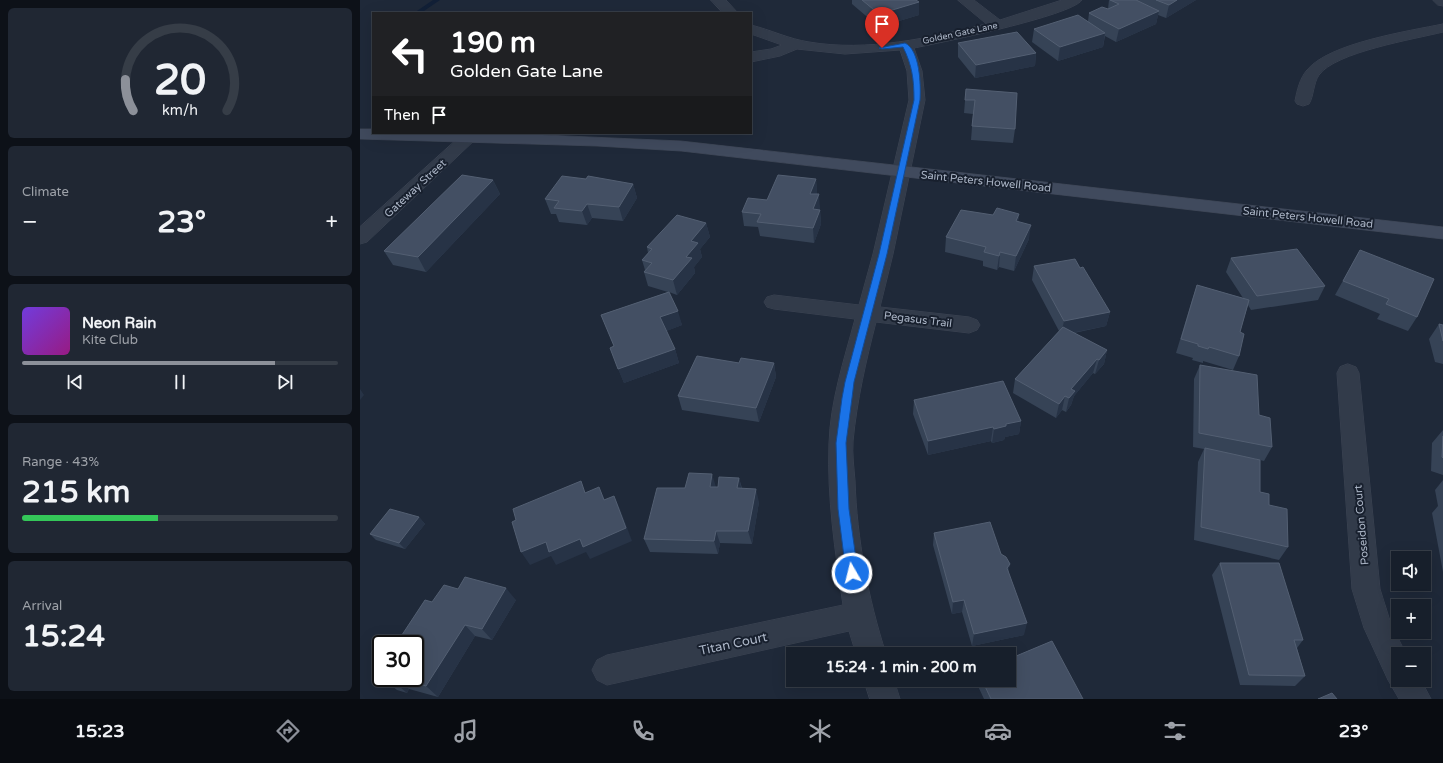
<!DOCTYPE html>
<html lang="en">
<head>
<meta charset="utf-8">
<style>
  :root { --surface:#171f2b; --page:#202733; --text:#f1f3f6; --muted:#9ea2a9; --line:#363d47; --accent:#8c9099 }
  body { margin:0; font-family:"Varela Round",sans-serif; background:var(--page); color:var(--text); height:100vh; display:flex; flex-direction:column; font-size:15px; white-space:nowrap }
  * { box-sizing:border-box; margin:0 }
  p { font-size:13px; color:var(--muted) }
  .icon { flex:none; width:22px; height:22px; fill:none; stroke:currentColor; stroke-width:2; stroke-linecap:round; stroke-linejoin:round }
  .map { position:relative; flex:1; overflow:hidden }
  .drawer { display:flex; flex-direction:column; gap:8px; padding:8px; background:#0d1118; width:360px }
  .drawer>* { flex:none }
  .top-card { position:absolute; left:12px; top:12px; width:380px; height:122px; border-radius:0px; box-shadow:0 4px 16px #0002,0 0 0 1px var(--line); background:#202124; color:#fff; overflow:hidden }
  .controls { position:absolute; left:1031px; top:551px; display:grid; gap:8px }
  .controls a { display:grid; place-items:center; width:40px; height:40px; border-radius:0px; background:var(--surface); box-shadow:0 4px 16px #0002,0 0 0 1px var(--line); font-size:20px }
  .speed { position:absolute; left:12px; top:635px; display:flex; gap:8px; font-size:20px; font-weight:700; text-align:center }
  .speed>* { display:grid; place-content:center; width:52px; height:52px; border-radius:50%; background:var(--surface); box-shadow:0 4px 16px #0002,0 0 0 1px var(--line); line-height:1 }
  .speed .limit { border:2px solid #111; border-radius:6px; background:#fff; color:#111 }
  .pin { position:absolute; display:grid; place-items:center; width:34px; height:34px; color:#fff; margin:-41px -17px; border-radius:50% 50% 50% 0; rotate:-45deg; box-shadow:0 0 4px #0007 }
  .pin .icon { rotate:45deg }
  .me { position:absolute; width:44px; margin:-22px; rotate:352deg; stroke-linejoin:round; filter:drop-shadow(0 0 3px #0008) }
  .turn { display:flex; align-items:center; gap:14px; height:84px; padding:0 12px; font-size:18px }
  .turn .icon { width:52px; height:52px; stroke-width:2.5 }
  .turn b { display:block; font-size:28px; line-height:34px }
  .then { display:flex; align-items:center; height:38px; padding:0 12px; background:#0003; gap:8px; font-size:15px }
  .big { font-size:30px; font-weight:700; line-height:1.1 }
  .drawer .widget { flex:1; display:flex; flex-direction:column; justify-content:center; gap:6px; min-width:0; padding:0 14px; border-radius:6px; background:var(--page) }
  .drawer .dial { align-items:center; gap:0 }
  .dial svg { height:104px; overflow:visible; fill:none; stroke:var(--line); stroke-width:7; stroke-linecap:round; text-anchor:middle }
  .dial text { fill:var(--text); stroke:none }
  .song { display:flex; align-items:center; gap:12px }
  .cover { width:48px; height:48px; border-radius:6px; background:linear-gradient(135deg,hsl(260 70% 55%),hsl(310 70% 35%)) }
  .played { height:4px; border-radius:2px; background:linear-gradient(90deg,var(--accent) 80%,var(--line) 80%) }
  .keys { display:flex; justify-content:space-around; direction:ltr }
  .heat { display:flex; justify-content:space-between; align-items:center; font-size:22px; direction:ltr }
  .charge { height:6px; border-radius:3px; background:linear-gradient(90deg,#34c759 43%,var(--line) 0) }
  .trip { position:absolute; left:426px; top:647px; width:230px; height:40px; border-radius:0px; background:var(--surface); box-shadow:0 4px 16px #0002,0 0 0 1px var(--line); font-weight:700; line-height:40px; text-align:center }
  .dock { display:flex; height:64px; justify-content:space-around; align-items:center; background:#090c11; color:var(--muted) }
  .dock .icon { width:28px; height:28px }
  .dock .on { color:var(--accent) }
  .dock b { font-size:18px; color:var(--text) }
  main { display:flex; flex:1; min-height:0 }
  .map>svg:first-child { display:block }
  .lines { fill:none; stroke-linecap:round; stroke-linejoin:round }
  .stream { fill:#122037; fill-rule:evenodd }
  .street-casing { stroke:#3c4453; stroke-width:1 }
  .secondary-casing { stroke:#3c4453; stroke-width:1 }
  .street { fill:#323b4a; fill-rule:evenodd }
  .secondary { fill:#404a5d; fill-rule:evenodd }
  .wall { fill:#364356 }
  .shaded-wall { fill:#273346 }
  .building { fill:#434f63; stroke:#535f72 }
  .route { fill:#1a73e8; stroke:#114b97 }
  .labels { text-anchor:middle; stroke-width:4; stroke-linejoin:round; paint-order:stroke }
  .far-street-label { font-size:9px; fill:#acb6c7; stroke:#18202e }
  .street-label { font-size:11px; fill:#acb6c7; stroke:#18202e }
  .near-street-label { font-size:13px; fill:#acb6c7; stroke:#18202e }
</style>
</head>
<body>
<main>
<section class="drawer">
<div class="widget dial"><svg viewBox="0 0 100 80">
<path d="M14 69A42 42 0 1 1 86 69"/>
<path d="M14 69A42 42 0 0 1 8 45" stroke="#8c9099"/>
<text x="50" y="56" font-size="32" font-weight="700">20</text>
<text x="50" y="72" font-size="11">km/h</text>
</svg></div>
<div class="widget"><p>Climate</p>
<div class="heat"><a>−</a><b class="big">23°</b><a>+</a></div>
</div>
<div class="widget">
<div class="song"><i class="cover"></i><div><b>Neon Rain</b><p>Kite Club</p></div></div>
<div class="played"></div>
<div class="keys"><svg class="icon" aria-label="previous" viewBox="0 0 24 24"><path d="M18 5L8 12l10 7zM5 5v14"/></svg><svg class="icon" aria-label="pause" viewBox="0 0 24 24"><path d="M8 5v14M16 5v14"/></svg><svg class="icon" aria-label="next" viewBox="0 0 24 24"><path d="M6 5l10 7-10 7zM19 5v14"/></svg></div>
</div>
<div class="widget"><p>Range · 43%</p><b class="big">215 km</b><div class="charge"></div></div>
<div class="widget"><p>Arrival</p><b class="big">15:24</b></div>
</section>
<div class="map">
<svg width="1083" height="699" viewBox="0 0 1083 699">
  <rect width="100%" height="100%" fill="#1f2939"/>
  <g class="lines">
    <path class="stream" d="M73 0H80L61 13H54Z"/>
    <g class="street-casing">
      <path id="street" d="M351 0H366L378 13H363Z
        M598 0H614L640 20 702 0H722C711 16 579 43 554 48L562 71 565 100 533 254 520 307 609 317 617 320 620 325 617 330 609 333 516 322C506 361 497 400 493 441 492 454 494 468 495 481 497 539 508 598 526 654H496L489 631 247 685 237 680 232 670 237 660 247 655 483 605C475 551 467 498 469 444 470 402 484 360 495 319L414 309 407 307 404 302 407 297 414 295 499 305 513 254 549 100 547 71 540 50 485 54 437 49 420 56 391 62V52L411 49 422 45 391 34V25C411 30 429 39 449 42 507 52 570 38 626 24Z
        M1073 0H1083V6L1078 5Z
        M1083 24V32C1055 39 975 52 959 75 953 84 954 96 949 104L943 106 937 104 935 101C937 90 940 78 947 70 969 43 1049 31 1083 24Z
        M104 133H114L118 137 7 242 0 244V227Z
        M988 364 996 367 999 373 1020 589 1031 624 1046 654H1038V680H1061L1071 699H1039L1028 680 1004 628 992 589 977 373 980 367Z
        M504 680H534L540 699H510Z"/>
    </g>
    <g class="secondary-casing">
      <path id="secondary" d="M0 129H13V133H139L321 141 1083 227V239L321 151 237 146 0 139Z"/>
    </g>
    <use href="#street" class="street"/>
    <use href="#secondary" class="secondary"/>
  </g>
  <path class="wall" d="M492 0H556L559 2V15L519 27 492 4Z
    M749 0H836L806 18 798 15 796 24 756 42 745 36 743 47 698 61 672 42 674 29 728 21 729 13 748 9Z
    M598 43 676 53 675 66 615 78 598 57Z
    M606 89 655 129 653 143 611 140 613 114 604 113Z
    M456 179 457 194 460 209V210L461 224 454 243 400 236 398 227 384 226 382 212Z
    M133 180 140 194 66 272 33 265 24 251Z
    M273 184 277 198 263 221 232 218 227 225 199 222 196 214H191L185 199Z
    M659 214 658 222 669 239 654 271 639 267 637 270 623 266V261L585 252 586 237 633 215Z
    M346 223 350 237 340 249 342 257 334 267 335 273 317 295 309 292 322 325 306 331 315 349 319 363 264 383 250 348 254 346 241 315 308 292 288 286 284 272 285 270 282 260 288 253 287 247Z
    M1000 250 1057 317 1048 331 1017 319 1020 314 975 295Z
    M871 258 965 286 958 300 891 310 888 305 880 332 879 356 873 370 843 361V363L832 360 833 358 816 353 832 300 837 285 883 298 866 272Z
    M674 266 720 268 750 312 746 326 714 333 747 350 744 364 735 374 733 373 714 396 711 405 706 412 702 410 696 418 653 393 655 379 699 331 672 280Z
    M1079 324 1083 325V364L1075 362 1069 339Z
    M379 363H414L416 377 399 422 322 410 318 396Z
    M840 365 899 415 912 447 904 461 892 458 900 492 909 505 928 547 919 560 834 540 838 462 844 449 833 447 834 379Z
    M554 400 661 421 659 434 645 437 644 440 632 443 631 441 568 455 553 414Z
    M1083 430V475L1071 471 1072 443Z
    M379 478 382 488 399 502 392 544 360 543 358 554 290 552 284 539 325 488 358 487Z
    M1083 480V572L1072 513 1078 506 1075 490Z
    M59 517 65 524 45 549 16 540 10 534Z
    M574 533 641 554 650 564 648 572 664 635 612 646 602 612 592 614 573 545Z
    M860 563 943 640 937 648 945 676 935 686 880 685 852 575Z
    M98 589 156 600 132 640 115 636 78 697 49 689 47 693 37 690 31 685H29L16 674 21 666V678H55Z
    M617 680H649L723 699H624L616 682Z"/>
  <path class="shaded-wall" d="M817 0H836L806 18 809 5Z
    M559 2V15L519 27V14Z
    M799 11 796 24 756 42 759 29Z
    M745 33 743 47 698 61 700 47Z
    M676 53 675 66 615 78 616 65Z
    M456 179 457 193 451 208 450 194Z
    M133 180 140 194 66 272 58 257Z
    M273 184 277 198 263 221 259 207Z
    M459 194 460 209 455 224 453 209Z
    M227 204 232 218 227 225 222 211Z
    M460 210 461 224 454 243 453 228Z
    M659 214 657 228 656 221Z
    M346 223 350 237 340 249 342 257 334 267 335 273 317 295 313 280 326 257 331 241Z
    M671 225 669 239 654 271 656 256Z
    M640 252 639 267 637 270 639 256Z
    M318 311 322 325 304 332 300 317Z
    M750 312 746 326 701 335 704 321Z
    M315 349 319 363 264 383 258 369Z
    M747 350 744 364 735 374 739 360Z
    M737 359 733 373 714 396 711 405 706 412 711 389Z
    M414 363 416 377 399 422 396 408Z
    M0 389 4 395 0 400Z
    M705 396 702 410 696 418 699 404Z
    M661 421 659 434 645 437 644 440 632 443 634 429 646 424Z
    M633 427 631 441 568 455V441Z
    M352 474 356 487 354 501 350 487Z
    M379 478 382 491 377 488Z
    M239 487 245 500H244Z
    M396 489 399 502 392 544 388 531Z
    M254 496 260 509 272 541 230 559 226 552 196 565 191 556 170 565 161 552 186 542Z
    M59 517 65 524 45 549 39 543Z
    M356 531 360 543 358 554 354 541Z
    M650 564 647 577V568Z
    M146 588 156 600 132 640 122 629Z
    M604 600 602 612 592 614 593 602Z
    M667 623 664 635 612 646 614 634Z
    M105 625 115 636 78 697 66 686Z
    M36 678 49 689 47 693 34 682Z"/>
  <path class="building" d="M502 0H556L559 2 519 14Z
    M750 0H776L799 11 759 29 729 13 742 7 748 9 759 4Z
    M796 0H817L809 5Z
    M718 15 745 33 700 47 674 29Z
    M657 32 676 53 616 65 598 43Z
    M606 89 657 93 655 129 612 126 615 100H605Z
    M102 175 133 180 58 257 24 251Z
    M418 175 456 179 450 194H459L453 209 460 210 453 228 397 222 401 214 382 212 388 198 407 200Z
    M202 176 226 179 228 176 273 184 259 207 227 204 222 211 194 208 199 201 185 199Z
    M637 208 659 214 656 221 671 225 656 256 640 252 639 256 624 252 626 247 586 237 601 210 633 215Z
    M317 215 346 223 331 241 338 243 326 257 332 258 313 280 284 272 292 263 282 260 292 249 287 247Z
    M937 249 965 286 897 296 871 258Z
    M1000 250 1074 279 1057 317 1026 304 1029 299 983 281Z
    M715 259 720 268 723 267 750 312 704 321 674 266Z
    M837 285 889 300 880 332 884 334 879 356 849 347 848 349 838 346V344L821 339Z
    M309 292 318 311 300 317 315 349 258 369 250 348 254 346 241 315Z
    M1079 324 1083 325V341Z
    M703 327 747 350 739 360 737 359 711 389 715 391 709 398 705 396 699 404 655 379Z
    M337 356 379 363 381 358 414 363 396 408 318 396Z
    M840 365 897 375 899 415 910 418 912 447 839 433Z
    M643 381 661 421 646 424V426L634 429 633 427 568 441 554 400Z
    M1083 436V458L1082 457Z
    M845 448 900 460V492L909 494V505L927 509 928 547 841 527Z
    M329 473 352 474 350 487H358L359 477 379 478 377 488 396 489 388 531H356L354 541 284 539 297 488H325Z
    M221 481 225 493 239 487 244 500 254 496 266 528 223 547 220 539 189 552 186 542 161 552 152 522 156 520 153 509Z
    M30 509 59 517 39 543 10 534Z
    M630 522 641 554 646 557 650 564 647 568 667 623 614 634 604 600 593 602 574 533Z
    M860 563H919L943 640H934L945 676 889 675Z
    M105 577 146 588 122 629 105 625 66 686 36 678 34 682 24 679 25 678H55V644H36L65 600 72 602 84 585 98 589Z
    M692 641 723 699H631L622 680H649V659Z
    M21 666V675L16 674Z
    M972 693 977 699H958Z"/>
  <path class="route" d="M545 43C560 50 561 85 560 100L527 254 494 382 492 398 486 443 489 509 498 573 496 577 492 578 488 577 486 573 478 509 476 443 482 398 485 382 519 254 554 100C554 79 552 65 543 47L522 49 519 48Z"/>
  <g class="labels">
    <g class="far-street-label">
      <text transform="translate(600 33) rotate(-12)" y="3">Golden Gate Lane</text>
    </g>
    <g class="street-label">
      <text transform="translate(626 181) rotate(6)" y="4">Saint Peters Howell Road</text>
      <text transform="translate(55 188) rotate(-43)" y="4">Gateway Street</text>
      <text transform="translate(948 217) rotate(6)" y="4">Saint Peters Howell Road</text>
      <text transform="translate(558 319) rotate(7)" y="4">Pegasus Trail</text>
      <text transform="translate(1001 525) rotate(-95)" y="4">Poseidon Court</text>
    </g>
    <g class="near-street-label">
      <text transform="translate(373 643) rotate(-12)" y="5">Titan Court</text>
    </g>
  </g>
</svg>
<div class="controls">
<a><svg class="icon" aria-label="sound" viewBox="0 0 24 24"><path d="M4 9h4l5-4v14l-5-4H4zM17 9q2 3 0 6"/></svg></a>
<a>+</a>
<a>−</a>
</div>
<div class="speed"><div class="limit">30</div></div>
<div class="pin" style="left:522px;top:48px;background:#d93025"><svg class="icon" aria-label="arrive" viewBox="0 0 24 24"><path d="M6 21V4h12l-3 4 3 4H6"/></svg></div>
<svg class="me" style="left:492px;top:573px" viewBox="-20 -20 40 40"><circle r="17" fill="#1a73e8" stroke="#fff" stroke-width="3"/><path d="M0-11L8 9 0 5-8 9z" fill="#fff"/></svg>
<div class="trip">15:24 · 1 min · 200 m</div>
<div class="top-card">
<div class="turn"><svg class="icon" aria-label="left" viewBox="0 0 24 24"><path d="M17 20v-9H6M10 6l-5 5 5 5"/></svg><div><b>190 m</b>Golden Gate Lane</div></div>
<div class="then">Then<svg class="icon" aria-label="arrive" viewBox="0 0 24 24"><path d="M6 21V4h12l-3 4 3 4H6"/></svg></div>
</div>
</div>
</main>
<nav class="dock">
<b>15:23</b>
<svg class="icon on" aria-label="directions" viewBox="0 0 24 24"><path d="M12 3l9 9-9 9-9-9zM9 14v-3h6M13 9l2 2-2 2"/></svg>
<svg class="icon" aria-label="music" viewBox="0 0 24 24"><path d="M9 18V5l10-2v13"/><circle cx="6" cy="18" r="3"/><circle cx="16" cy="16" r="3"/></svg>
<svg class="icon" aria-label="phone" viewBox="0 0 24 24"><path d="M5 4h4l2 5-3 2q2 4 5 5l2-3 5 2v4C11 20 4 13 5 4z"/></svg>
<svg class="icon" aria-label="climate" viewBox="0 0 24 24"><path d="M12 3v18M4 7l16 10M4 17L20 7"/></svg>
<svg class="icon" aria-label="car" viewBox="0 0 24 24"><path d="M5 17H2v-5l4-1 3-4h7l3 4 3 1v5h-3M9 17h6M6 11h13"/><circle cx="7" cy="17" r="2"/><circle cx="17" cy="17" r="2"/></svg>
<svg class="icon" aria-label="filters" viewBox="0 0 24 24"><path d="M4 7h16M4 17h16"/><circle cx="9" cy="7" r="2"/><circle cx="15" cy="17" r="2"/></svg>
<b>23°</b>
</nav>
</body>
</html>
